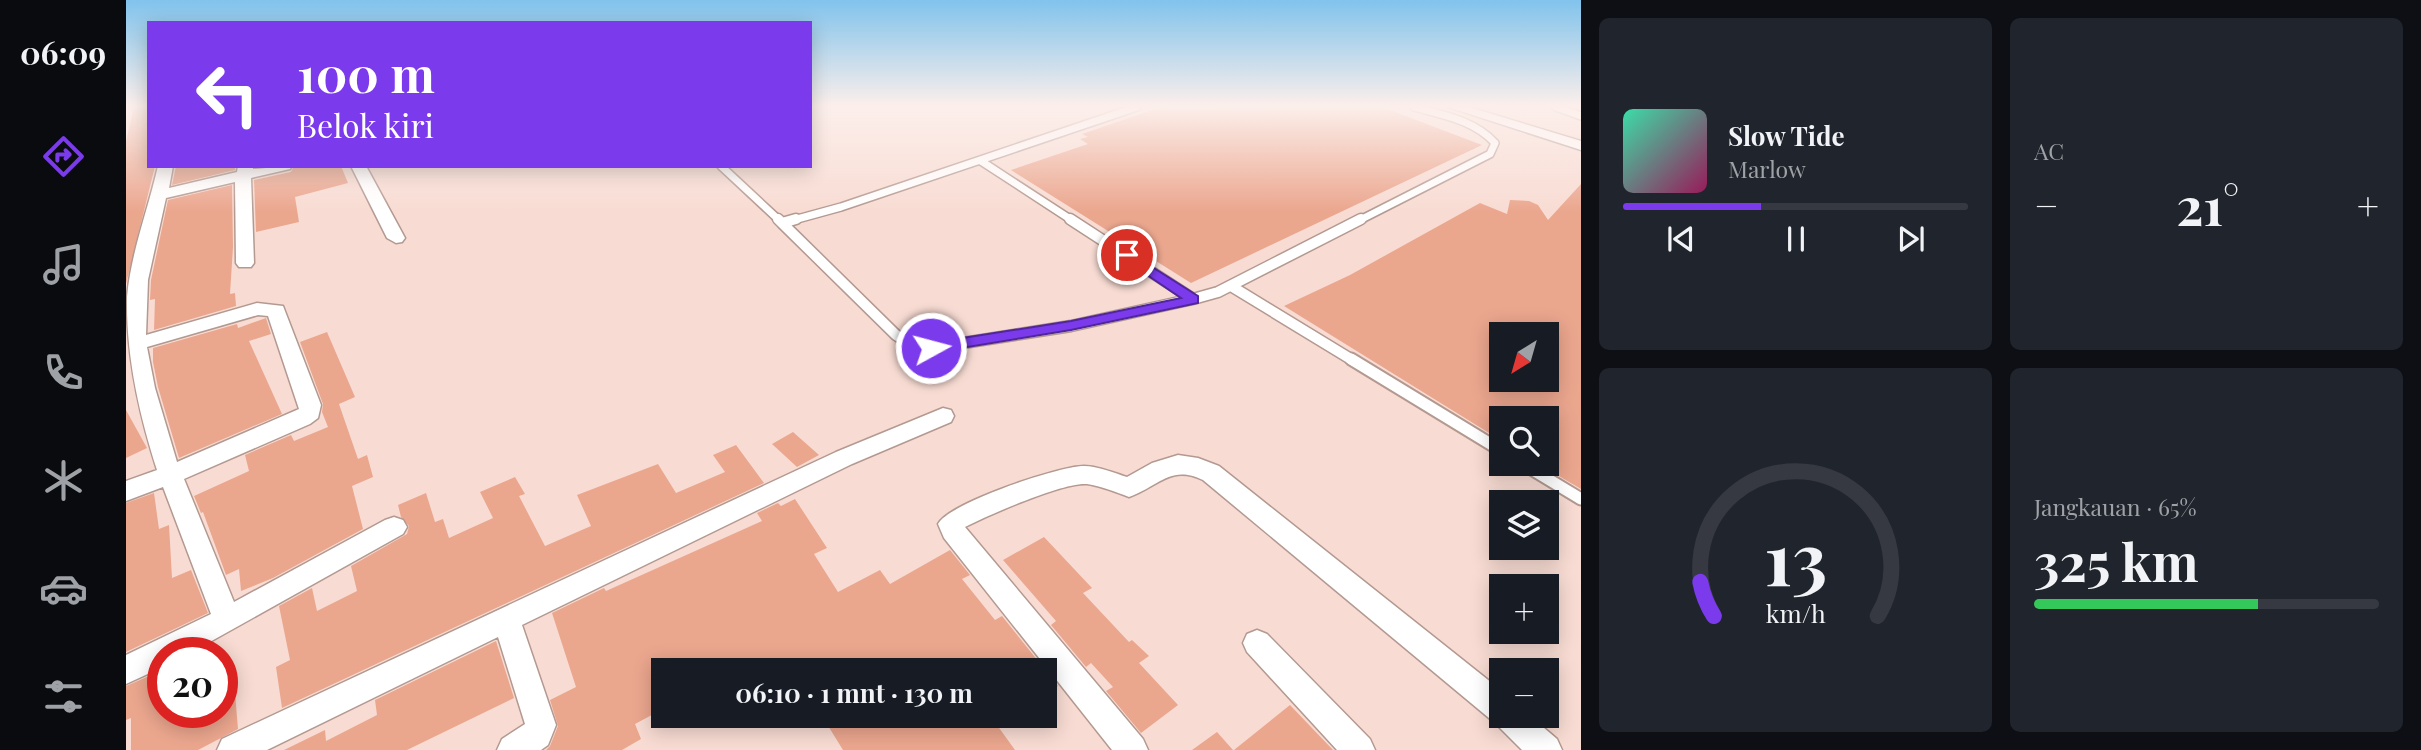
<!DOCTYPE html>
<html lang="id">
<head>
<meta charset="utf-8">
<style>
  :root { --surface:#171b24; --page:#20242c; --text:#f1f3f6; --muted:#9ea1a6; --line:#363941; --accent:#7c3aed }
  body { margin:0; font-family:"Playfair Display",serif; background:var(--page); color:var(--text); height:100vh; display:flex; flex-direction:column; font-size:26px; white-space:nowrap }
  * { box-sizing:border-box; margin:0 }
  p { font-size:23px; color:var(--muted) }
  .icon { flex:none; width:38px; height:38px; fill:none; stroke:currentColor; stroke-width:2; stroke-linecap:round; stroke-linejoin:round }
  .map { position:relative; flex:1; overflow:hidden }
  .details { display:flex; flex-direction:column; gap:18px; padding:18px; background:#0d0f14; width:840px }
  .details>* { flex:none }
  .hud { position:absolute; left:21px; top:21px; width:665px; height:147px; border-radius:0px; box-shadow:0 4px 18px #0003; background:#7c3aed; color:#fff; overflow:hidden }
  .needle { width:46px; rotate:217deg }
  .controls { position:absolute; left:1363px; top:322px; display:grid; gap:14px }
  .controls a { display:grid; place-items:center; width:70px; height:70px; border-radius:0px; background:var(--surface); box-shadow:0 4px 18px #0003; font-size:35px }
  .speed { position:absolute; left:21px; top:637px; display:flex; gap:14px; font-size:35px; font-weight:700; text-align:center }
  .speed>* { display:grid; place-content:center; width:91px; height:91px; border-radius:50%; background:var(--surface); box-shadow:0 4px 18px #0003; line-height:1 }
  .speed .limit { border:10px solid #d22; background:#fff; color:#111 }
  .pin { position:absolute; display:grid; place-items:center; width:60px; height:60px; color:#fff; margin:-30px; border:4px solid #fff; border-radius:50%; box-shadow:0 2px 7px #0007 }
  .me { position:absolute; width:77px; margin:-38px; rotate:83deg; stroke-linejoin:round; filter:drop-shadow(0 0 5px #0008) }
  .turn { display:flex; align-items:center; gap:24px; height:147px; padding:0 35px; font-size:32px }
  .turn .icon { width:91px; height:91px; stroke-width:2.5 }
  .turn b { display:block; font-size:49px; line-height:60px }
  .big { font-size:52px; font-weight:700; line-height:1.1 }
  .details .tile { flex:1; display:flex; flex-direction:column; justify-content:center; gap:10px; min-width:0; padding:0 24px; border-radius:10px; background:var(--page) }
  .details .dial { align-items:center; gap:0 }
  .dial svg { height:182px; overflow:visible; fill:none; stroke:var(--line); stroke-width:7; stroke-linecap:round; text-anchor:middle }
  .dial text { fill:var(--text); stroke:none }
  .song { display:flex; align-items:center; gap:21px }
  .cover { width:84px; height:84px; border-radius:10px; background:linear-gradient(135deg,hsl(160 70% 55%),hsl(330 70% 35%)) }
  .played { height:7px; border-radius:4px; background:linear-gradient(90deg,var(--accent) 40%,var(--line) 40%) }
  .keys { display:flex; justify-content:space-around; direction:ltr }
  .heat { display:flex; justify-content:space-between; align-items:center; font-size:38px; direction:ltr }
  .charge { height:10px; border-radius:5px; background:linear-gradient(90deg,#34c759 65%,var(--line) 0) }
  .details .tiles { flex:1; display:grid; gap:18px; grid-template-columns:repeat(2,1fr) }
  .trip { position:absolute; left:525px; top:658px; width:406px; height:70px; border-radius:0px; background:var(--surface); box-shadow:0 4px 18px #0003; font-weight:700; line-height:70px; text-align:center }
  main { display:flex; flex:1; min-height:0 }
  .tab-bar { display:flex; flex-direction:column; width:126px; justify-content:space-around; align-items:center; background:#090b0e; color:var(--muted) }
  .tab-bar .icon { width:49px; height:49px }
  .tab-bar .current { color:var(--accent) }
  .tab-bar b { font-size:32px; color:var(--text) }
  .map>svg:first-child { display:block }
  .building { fill:#eba68e; fill-rule:evenodd }
  .lines { fill:none; stroke-linecap:round; stroke-linejoin:round }
  .lane-far2-casing { stroke:#b39990; stroke-width:10 }
  .lane-far1-casing { stroke:#b39990; stroke-width:13 }
  .lane-casing { stroke:#b39990; stroke-width:15 }
  .street-casing { stroke:#b39990; stroke-width:3 }
  .lane-far2 { stroke:#fff; stroke-width:7 }
  .lane-far1 { stroke:#fff; stroke-width:10 }
  .lane { stroke:#fff; stroke-width:11 }
  .street { fill:#fff; fill-rule:evenodd }
  .route { fill:#7c3aed; stroke:#51269a; stroke-width:2 }
</style>
</head>
<body>
<main>
<nav class="tab-bar">
<b>06:09</b>
<svg class="icon current" aria-label="directions" viewBox="0 0 24 24"><path d="M12 3l9 9-9 9-9-9zM9 14v-3h6M13 9l2 2-2 2"/></svg>
<svg class="icon" aria-label="music" viewBox="0 0 24 24"><path d="M9 18V5l10-2v13"/><circle cx="6" cy="18" r="3"/><circle cx="16" cy="16" r="3"/></svg>
<svg class="icon" aria-label="phone" viewBox="0 0 24 24"><path d="M5 4h4l2 5-3 2q2 4 5 5l2-3 5 2v4C11 20 4 13 5 4z"/></svg>
<svg class="icon" aria-label="climate" viewBox="0 0 24 24"><path d="M12 3v18M4 7l16 10M4 17L20 7"/></svg>
<svg class="icon" aria-label="car" viewBox="0 0 24 24"><path d="M5 17H2v-5l4-1 3-4h7l3 4 3 1v5h-3M9 17h6M6 11h13"/><circle cx="7" cy="17" r="2"/><circle cx="17" cy="17" r="2"/></svg>
<svg class="icon" aria-label="filters" viewBox="0 0 24 24"><path d="M4 7h16M4 17h16"/><circle cx="9" cy="7" r="2"/><circle cx="15" cy="17" r="2"/></svg>
</nav>
<div class="map">
<svg width="1455" height="750" viewBox="0 0 1455 750">
  <rect width="100%" height="100%" fill="#f8dcd3"/>
  <path class="building" d="M8 107H23V166H29L0 284V141Z
    M1035 107 1042 109 1256 107 1356 145 1065 283 885 170 962 144 954 139 962 137 956 134Z
    M50 166H109V170L46 185Z
    M168 166H215L222 183 169 197 173 222 130 232 128 180 165 172Z
    M1455 184V489L1421 469V418H1376V441L1158 306 1224 275 1354 203 1381 214 1384 200 1403 201 1412 205 1422 220ZM1376 334H1421V380H1376Z
    M106 185 107 247 104 294 109 293 110 306 28 330 29 299 24 300 25 280 42 200Z
    M140 318 145 334 123 341 156 414 53 458 32 387 27 362V348L111 324 112 328Z
    M201 332 229 397 213 404 232 459 241 455 247 477 226 486 237 529 147 578 115 591 113 569 100 575 77 512 75 513 68 496 123 471 119 455 165 435 168 441 202 427 196 412 197 404 174 342Z
    M0 410 21 448 0 458Z
    M667 432 693 455 671 467 646 444Z
    M610 445 638 483 156 708 150 667 164 660 153 606 186 588 191 611 231 591 225 566 281 534 283 526 275 517 272 505 300 493 309 522 317 519 323 538 367 518 354 492 389 477 399 494 393 496 419 546 465 526 451 495 532 464 550 493 599 472 587 455Z
    M28 493 33 529 43 525 46 578 65 570 82 613 0 652V503Z
    M669 499 701 548 688 554 712 592 754 570 764 584 824 550 844 575 836 579 869 620 876 616 932 686 919 695V670H622L616 662 600 670H537V709L509 724 515 739 496 750H420L424 746 432 726 424 700 450 687 426 613 478 588 480 591 636 521 631 513 652 503 655 506Z
    M918 537 966 588 957 593 1003 642 1006 640 1023 656 1013 663 1052 705 1015 733 980 691 987 687 965 663 960 667 925 625 930 621 877 560Z
    M370 641 388 698 281 750H158L199 730 200 741 251 715 249 700Z
    M37 670V712H96V682L108 681 112 729 72 750H5V718L0 720V686Z
    M1164 705 1207 750H1108Z
    M696 716H886L871 725 889 750H717Z
    M1091 732 1107 750H1066Z"/>
  <g class="lines">
    <g class="lane-far2-casing">
      <path id="lane-far2" d="M1430 107 1455 116
        M855 161 947 221
        M595 166 654 221
        M664 221 715 207 1011 107
        M1232 221 1364 154 1369 143C1348 120 1317 115 1288 107"/>
    </g>
    <g class="lane-far1-casing">
      <path id="lane-far1" d="M652 219 656 223 670 219
        M944 219 1067 299 1092 292 1235 219
        M656 223 770 335 786 345 805 348 945 326 1067 299
        M1105 286 1228 361"/>
    </g>
    <g class="lane-casing">
      <path id="lane" d="M1225 359 1376 451
        M1397 464 1455 499"/>
    </g>
    <g class="street-casing">
      <path id="street" d="M1322 107H1343L1455 141V150Z
        M32 166H47L43 188 111 172 112 166H127V169L166 166 164 169 125 178 128 263 125 267H113L110 263 109 182 40 198 22 280 20 335 131 303 157 306 195 405 192 418 184 424 58 479 108 602 259 520 268 517 277 520 281 527 277 534 64 653H37V667L0 684V655L85 614 37 487 0 501V481L31 470C13 414 0 356 1 297 5 252 22 210 32 166ZM132 315 142 316 173 409 51 462 29 388 21 347Z
        M225 166H240L279 238 276 242 270 243 261 238Z
        M817 408 825 410 828 416 825 422 726 464 396 625 430 725 422 745 415 750H371L376 739 399 724 372 637 141 750H91L96 739 710 452Z
        M1052 455 1072 458 1093 466 1376 691V716H1404L1431 739 1436 750H1396L1369 723 1077 480C1044 464 1032 487 1003 497 990 492 975 486 961 484 937 482 863 515 839 527L1017 739 1022 750H986L818 538 812 524C823 503 933 466 958 466 972 466 988 473 1001 477L1026 463Z
        M1131 630 1141 634 1244 739 1249 750H1211L1121 652 1117 643 1121 634Z"/>
    </g>
    <use href="#lane-far2" class="lane-far2"/>
    <use href="#lane-far1" class="lane-far1"/>
    <use href="#lane" class="lane"/>
    <use href="#street" class="street"/>
  </g>
  <linearGradient id="sky" x2="0" y2="1"><stop stop-color="#81c3ec"/><stop offset="0.5" stop-color="#fcefeb"/><stop offset="1" stop-color="#fcefeb" stop-opacity="0"/></linearGradient>
  <rect width="1455" height="212" fill="url(#sky)"/>
  <path class="route" d="M1001 251 1072 296V303L945 330 805 353 798 348 805 343 945 321 1055 298 996 258V252Z"/>
</svg>
<div class="controls">
<a><svg class="needle" viewBox="-14 -14 28 28"><path d="M0-13l5 13h-10z" fill="#e53935"/><path d="M0 13l5-13h-10z" fill="#9ea1a6"/></svg></a>
<a><svg class="icon" aria-label="search" viewBox="0 0 24 24"><circle cx="10" cy="10" r="6"/><path d="M15 15l6 6"/></svg></a>
<a><svg class="icon" aria-label="layers" viewBox="0 0 24 24"><path d="M12 4l9 5-9 5-9-5zM3 14l9 5 9-5"/></svg></a>
<a>+</a>
<a>−</a>
</div>
<div class="speed"><div class="limit">20</div></div>
<div class="pin" style="left:1001px;top:255px;background:#d93025"><svg class="icon" aria-label="arrive" viewBox="0 0 24 24"><path d="M6 21V4h12l-3 4 3 4H6"/></svg></div>
<svg class="me" style="left:805px;top:348px" viewBox="-20 -20 40 40"><circle r="17" fill="#7c3aed" stroke="#fff" stroke-width="3"/><path d="M0-11L8 9 0 5-8 9z" fill="#fff"/></svg>
<div class="trip">06:10 · 1 mnt · 130 m</div>
<div class="hud">
<div class="turn"><svg class="icon" aria-label="left" viewBox="0 0 24 24"><path d="M17 20v-9H6M10 6l-5 5 5 5"/></svg><div><b>100 m</b>Belok kiri</div></div>
</div>
</div>
<section class="details">
<div class="tiles">
<div class="tile">
<div class="song"><i class="cover"></i><div><b>Slow Tide</b><p>Marlow</p></div></div>
<div class="played"></div>
<div class="keys"><svg class="icon" aria-label="previous" viewBox="0 0 24 24"><path d="M18 5L8 12l10 7zM5 5v14"/></svg><svg class="icon" aria-label="pause" viewBox="0 0 24 24"><path d="M8 5v14M16 5v14"/></svg><svg class="icon" aria-label="next" viewBox="0 0 24 24"><path d="M6 5l10 7-10 7zM19 5v14"/></svg></div>
</div>
<div class="tile"><p>AC</p>
<div class="heat"><a>−</a><b class="big">21°</b><a>+</a></div>
</div>
<div class="tile dial"><svg viewBox="0 0 100 80">
<path d="M14 69A42 42 0 1 1 86 69"/>
<path d="M14 69A42 42 0 0 1 8 54" stroke="#7c3aed"/>
<text x="50" y="56" font-size="32" font-weight="700">13</text>
<text x="50" y="72" font-size="11">km/h</text>
</svg></div>
<div class="tile"><p>Jangkauan · 65%</p><b class="big">325 km</b><div class="charge"></div></div>
</div>
</section>
</main>
</body>
</html>
